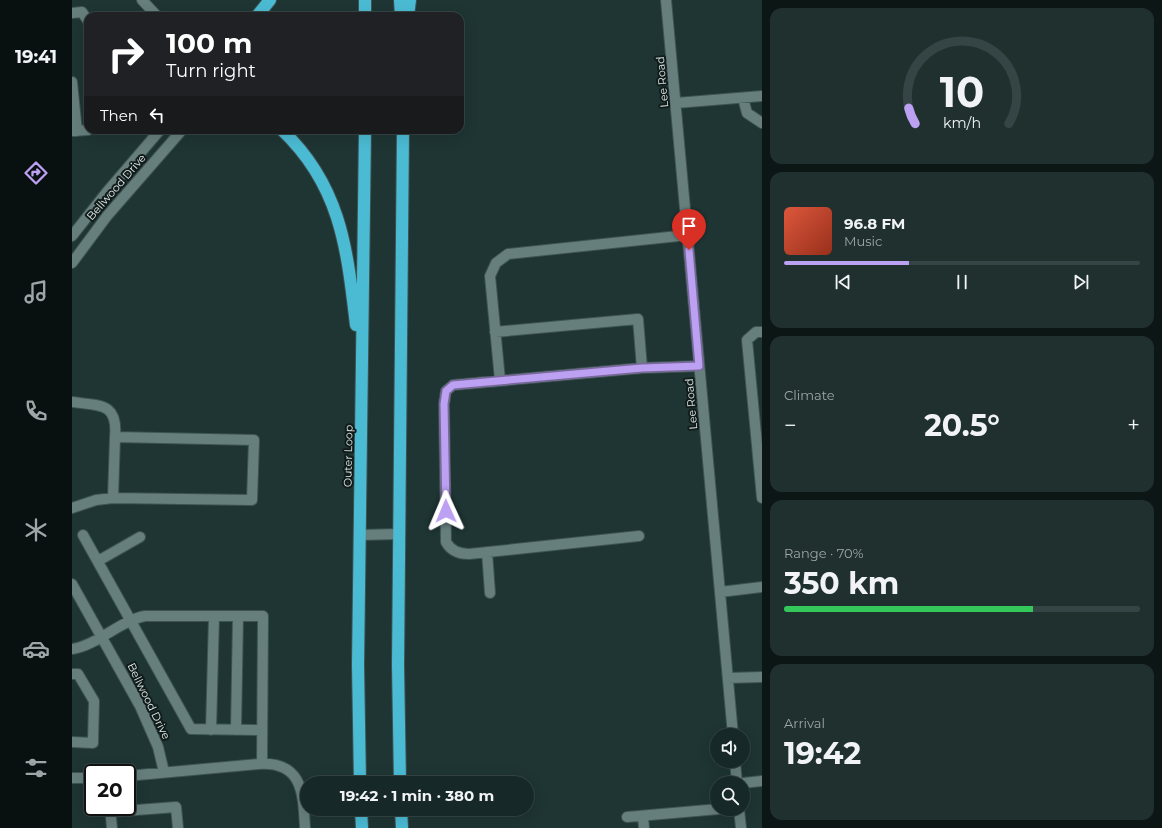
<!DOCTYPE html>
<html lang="en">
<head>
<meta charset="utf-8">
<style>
  :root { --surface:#162827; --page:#1f302f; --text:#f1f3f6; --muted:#9ea6a7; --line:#354444; --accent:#bca0f2 }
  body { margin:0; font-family:Montserrat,sans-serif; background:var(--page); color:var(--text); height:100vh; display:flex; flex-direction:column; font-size:15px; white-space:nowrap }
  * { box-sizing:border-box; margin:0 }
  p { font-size:13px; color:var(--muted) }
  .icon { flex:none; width:22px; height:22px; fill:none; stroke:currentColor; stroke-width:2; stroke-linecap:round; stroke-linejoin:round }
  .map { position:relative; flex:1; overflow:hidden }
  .sheet { display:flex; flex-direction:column; gap:8px; padding:8px; background:#0c1615; width:400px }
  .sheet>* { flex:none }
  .banner { position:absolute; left:12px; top:12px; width:380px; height:122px; border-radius:12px; box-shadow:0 4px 16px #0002,0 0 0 1px var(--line); background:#202124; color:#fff; overflow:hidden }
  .tools { position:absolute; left:638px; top:728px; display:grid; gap:8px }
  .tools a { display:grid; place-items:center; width:40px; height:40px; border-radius:50%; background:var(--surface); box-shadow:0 4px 16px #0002,0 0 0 1px var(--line); font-size:20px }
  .speed { position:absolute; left:12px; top:764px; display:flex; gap:8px; font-size:20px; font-weight:700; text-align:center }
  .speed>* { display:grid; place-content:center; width:52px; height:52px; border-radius:50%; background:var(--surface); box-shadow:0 4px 16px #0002,0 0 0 1px var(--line); line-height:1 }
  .speed .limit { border:2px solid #111; border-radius:6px; background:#fff; color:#111 }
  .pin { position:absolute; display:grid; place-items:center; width:34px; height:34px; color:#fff; margin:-41px -17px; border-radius:50% 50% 50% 0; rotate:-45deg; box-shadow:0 0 4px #0007 }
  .pin .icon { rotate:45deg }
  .me { position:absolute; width:44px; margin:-22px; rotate:359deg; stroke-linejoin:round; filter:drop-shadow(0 0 3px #0008) }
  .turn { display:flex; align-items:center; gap:14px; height:84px; padding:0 16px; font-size:18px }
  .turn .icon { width:52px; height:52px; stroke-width:2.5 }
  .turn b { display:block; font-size:28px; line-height:34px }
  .then { display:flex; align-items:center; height:38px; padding:0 16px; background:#0003; gap:8px; font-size:15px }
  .big { font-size:30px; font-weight:700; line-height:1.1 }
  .sheet .tile { flex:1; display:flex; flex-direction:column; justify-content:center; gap:6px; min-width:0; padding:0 14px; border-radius:12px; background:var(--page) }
  .sheet .dial { align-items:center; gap:0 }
  .dial svg { height:104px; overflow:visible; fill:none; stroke:var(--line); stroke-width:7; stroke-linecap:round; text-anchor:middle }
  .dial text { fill:var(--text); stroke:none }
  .song { display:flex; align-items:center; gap:12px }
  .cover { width:48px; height:48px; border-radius:6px; background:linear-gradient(135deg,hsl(10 70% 55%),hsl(10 70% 35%)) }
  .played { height:4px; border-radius:2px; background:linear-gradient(90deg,var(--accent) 35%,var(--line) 35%) }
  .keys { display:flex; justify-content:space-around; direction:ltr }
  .heat { display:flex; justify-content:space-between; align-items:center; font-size:22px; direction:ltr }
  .charge { height:6px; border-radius:3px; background:linear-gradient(90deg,#34c759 70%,var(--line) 0) }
  .trip { position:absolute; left:228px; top:776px; width:234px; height:40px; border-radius:20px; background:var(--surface); box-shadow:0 4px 16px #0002,0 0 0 1px var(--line); font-weight:700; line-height:40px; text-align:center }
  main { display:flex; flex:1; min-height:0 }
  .dock { display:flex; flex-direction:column; width:72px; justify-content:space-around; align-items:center; background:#091010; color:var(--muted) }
  .dock .icon { width:28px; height:28px }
  .dock .current { color:var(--accent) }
  .dock b { font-size:18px; color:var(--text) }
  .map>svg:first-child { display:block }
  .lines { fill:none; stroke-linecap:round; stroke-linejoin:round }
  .minor-casing { stroke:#3e5352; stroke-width:12 }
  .highway-casing { stroke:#3e5352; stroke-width:14 }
  .minor { stroke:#667f7d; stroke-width:10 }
  .highway { stroke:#4bbbd4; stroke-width:12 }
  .route-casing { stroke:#7a689d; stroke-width:10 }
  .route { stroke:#bca0f2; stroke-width:7 }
  .labels { text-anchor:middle; stroke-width:4; stroke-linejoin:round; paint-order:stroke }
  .street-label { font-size:11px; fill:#dfeceb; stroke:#111b1a }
</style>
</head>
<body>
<main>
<nav class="dock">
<b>19:41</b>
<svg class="icon current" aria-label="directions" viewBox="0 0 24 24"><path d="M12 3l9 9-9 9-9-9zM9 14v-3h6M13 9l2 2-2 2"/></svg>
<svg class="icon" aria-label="music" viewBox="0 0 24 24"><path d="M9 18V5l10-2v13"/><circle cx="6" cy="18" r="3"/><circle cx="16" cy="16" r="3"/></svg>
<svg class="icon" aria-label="phone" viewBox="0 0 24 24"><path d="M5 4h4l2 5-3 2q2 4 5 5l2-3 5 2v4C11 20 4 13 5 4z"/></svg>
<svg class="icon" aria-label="climate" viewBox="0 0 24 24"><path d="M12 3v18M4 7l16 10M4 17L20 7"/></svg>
<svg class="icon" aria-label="car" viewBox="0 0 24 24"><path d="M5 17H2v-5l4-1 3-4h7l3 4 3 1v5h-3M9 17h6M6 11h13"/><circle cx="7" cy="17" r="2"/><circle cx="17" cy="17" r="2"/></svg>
<svg class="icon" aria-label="filters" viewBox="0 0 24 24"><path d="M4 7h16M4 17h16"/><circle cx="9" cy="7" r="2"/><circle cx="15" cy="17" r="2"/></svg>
</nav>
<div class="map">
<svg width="690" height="828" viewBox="0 0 690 828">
  <rect width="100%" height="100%" fill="#1e3534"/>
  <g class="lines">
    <g class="minor-casing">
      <path id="minor" d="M70 0 85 16
        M594 0 661 735
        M0 13 10 12 16 21
        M0 82 5 131
        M671 98 675 113 690 123
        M604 103 690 96
        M0 131 16 130
        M0 236 34 193 88 130
        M0 263 35 216 110 130
        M423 332 566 319 570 368
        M690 332H684L675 340 690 498
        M428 380 418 276 424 263 436 254 616 235
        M0 402C28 406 46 402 43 437
        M43 437 182 440 180 500 41 498Z
        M0 508 24 500 41 498
        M11 535 119 729 189 730
        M288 535 327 534
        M567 536 397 554C387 554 379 551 374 542L372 404 374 391 381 385 392 384 570 368 627 366
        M415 552 418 593
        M26 561 68 537
        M0 584 68 706 86 747 92 772
        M648 592 690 587
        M0 649C26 645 47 621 73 616H191L190 764
        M0 674H6L22 701 21 743 0 742
        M656 678 690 677
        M139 730 142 616
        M164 730 166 616
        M663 761 665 783
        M55 776 186 764C231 761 231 793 233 828
        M0 778H21
        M671 783 690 781
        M38 807 40 828
        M667 809 669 828
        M38 812 104 807 106 828
        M571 816 572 828
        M555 817 647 809"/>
    </g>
    <g class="highway-casing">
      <path id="highway" d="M293 0V16
        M328 0 329 16
        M185 16 198 0
        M336 16 338 0
        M210 130C269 186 275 249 284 325
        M288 783 286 665 293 130
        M328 783 326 665 331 130
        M289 809 290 828
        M329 809 330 828"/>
    </g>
    <use href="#minor" class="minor"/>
    <use href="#highway" class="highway"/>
  </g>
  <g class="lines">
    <g class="route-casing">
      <path id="route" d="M374 511 372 404 374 391 381 385 570 368 627 366 617 250"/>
    </g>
    <use href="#route" class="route"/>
  </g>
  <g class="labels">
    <g class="street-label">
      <text transform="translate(590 82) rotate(-95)" y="4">Lee Road</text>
      <text transform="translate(44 187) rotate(-49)" y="4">Bellwood Drive</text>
      <text transform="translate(619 404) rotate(-95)" y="4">Lee Road</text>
      <text transform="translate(276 456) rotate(-89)" y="4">Outer Loop</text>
      <text transform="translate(77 701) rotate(64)" y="4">Bellwood Drive</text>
    </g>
  </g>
</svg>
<div class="tools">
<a><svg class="icon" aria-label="sound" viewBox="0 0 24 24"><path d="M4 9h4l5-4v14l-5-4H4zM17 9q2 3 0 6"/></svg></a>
<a><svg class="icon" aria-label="search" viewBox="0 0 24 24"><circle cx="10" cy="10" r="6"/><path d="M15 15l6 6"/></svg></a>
</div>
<div class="speed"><div class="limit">20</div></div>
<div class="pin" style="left:617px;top:250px;background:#d93025"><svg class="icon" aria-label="arrive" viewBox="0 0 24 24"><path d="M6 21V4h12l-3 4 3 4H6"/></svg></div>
<svg class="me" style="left:374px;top:511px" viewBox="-20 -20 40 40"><path d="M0-17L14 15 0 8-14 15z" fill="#bca0f2" stroke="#fff" stroke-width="4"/></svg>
<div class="trip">19:42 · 1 min · 380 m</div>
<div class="banner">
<div class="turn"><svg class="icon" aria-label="right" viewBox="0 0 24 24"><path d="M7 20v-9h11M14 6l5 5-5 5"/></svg><div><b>100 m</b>Turn right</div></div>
<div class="then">Then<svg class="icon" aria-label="left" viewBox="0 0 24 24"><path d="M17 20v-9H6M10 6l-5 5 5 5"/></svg></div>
</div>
</div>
<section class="sheet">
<div class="tile dial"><svg viewBox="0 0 100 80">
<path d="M14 69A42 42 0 1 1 86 69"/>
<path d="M14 69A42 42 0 0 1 9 57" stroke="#bca0f2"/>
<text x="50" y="56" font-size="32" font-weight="700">10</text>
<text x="50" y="72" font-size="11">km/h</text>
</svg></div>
<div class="tile">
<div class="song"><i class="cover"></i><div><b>96.8 FM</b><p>Music</p></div></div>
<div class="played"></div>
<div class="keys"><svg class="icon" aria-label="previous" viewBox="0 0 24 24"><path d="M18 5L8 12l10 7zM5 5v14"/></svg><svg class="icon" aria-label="pause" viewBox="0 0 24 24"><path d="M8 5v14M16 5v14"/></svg><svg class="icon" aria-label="next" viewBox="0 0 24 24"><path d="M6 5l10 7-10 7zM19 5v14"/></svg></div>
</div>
<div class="tile"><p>Climate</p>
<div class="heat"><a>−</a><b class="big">20.5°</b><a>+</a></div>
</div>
<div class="tile"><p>Range · 70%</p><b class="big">350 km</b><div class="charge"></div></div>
<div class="tile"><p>Arrival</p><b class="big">19:42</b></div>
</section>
</main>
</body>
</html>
